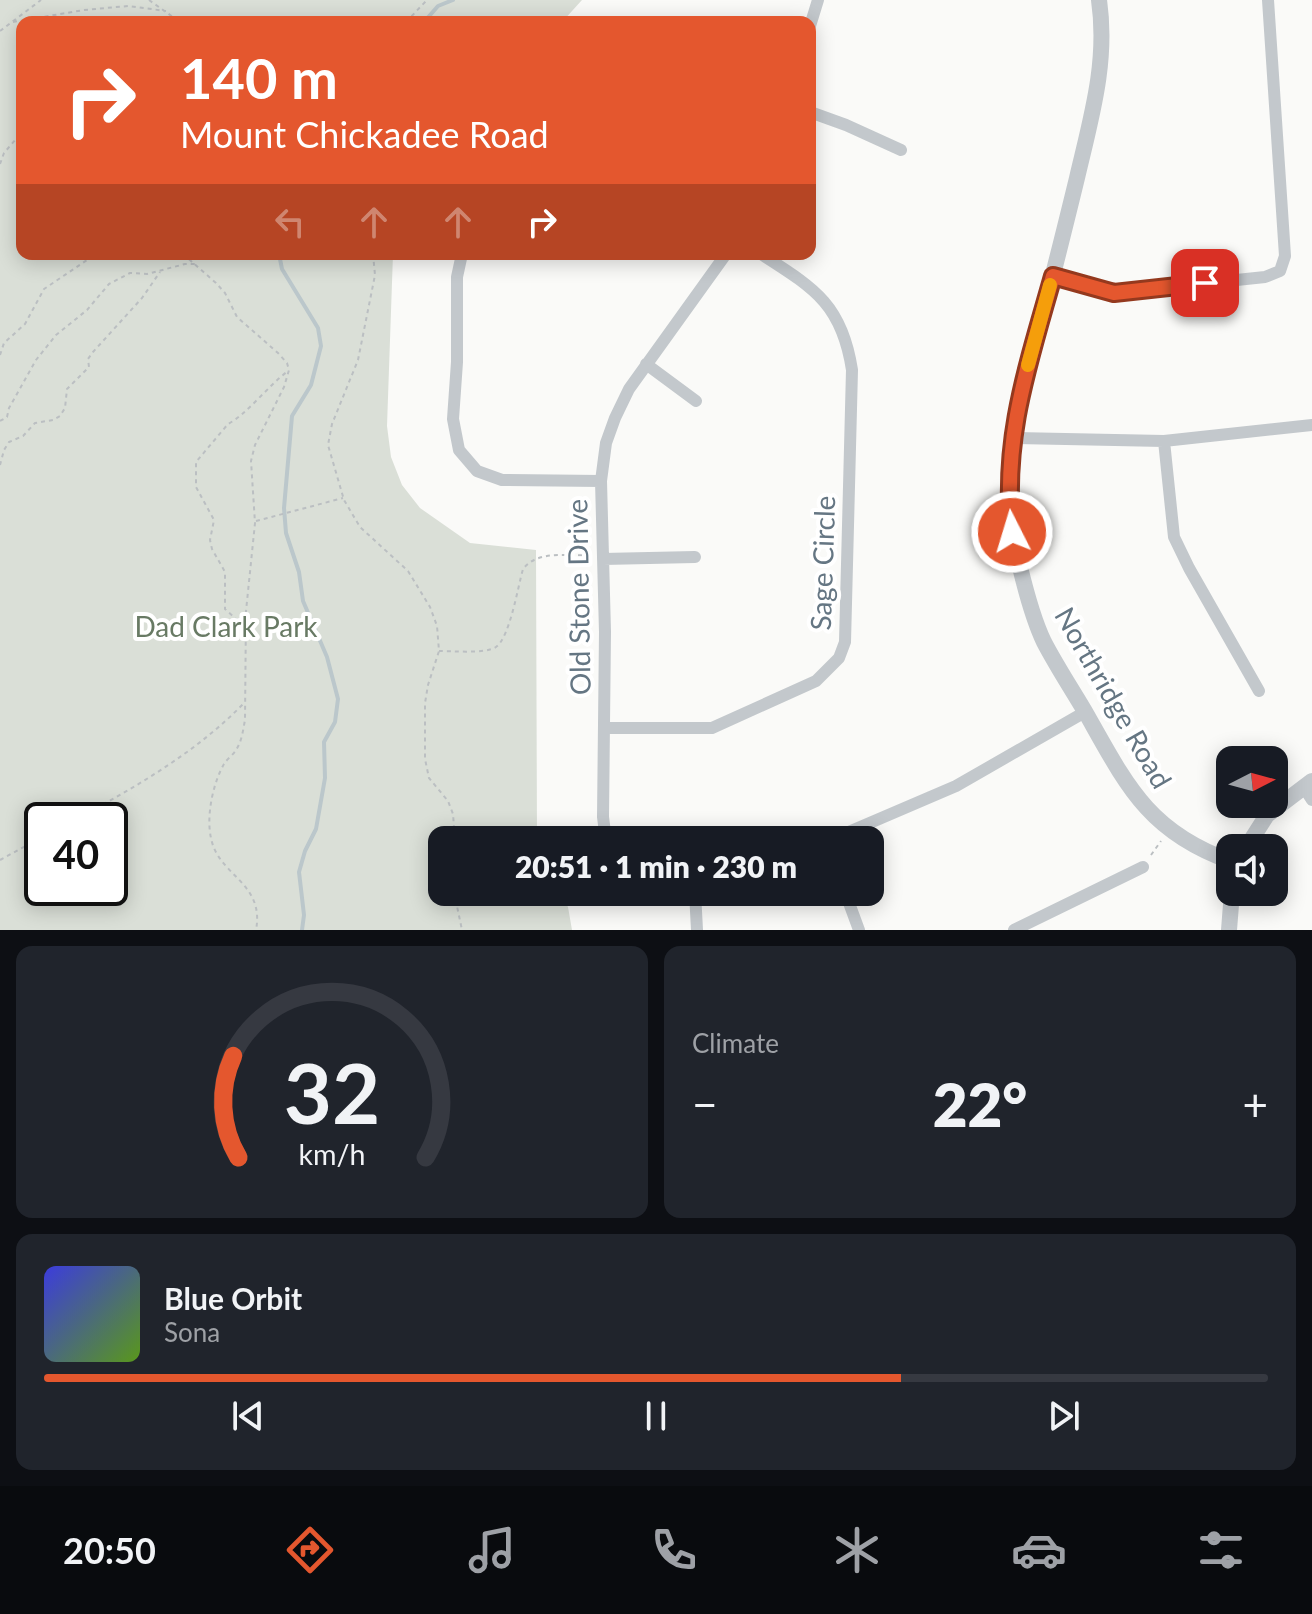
<!DOCTYPE html>
<html lang="en">
<head>
<meta charset="utf-8">
<style>
  :root { --surface:#171b24; --page:#20242c; --text:#f1f3f6; --muted:#9ea1a6; --line:#363941; --accent:#e4572e }
  body { margin:0; font-family:Lato,sans-serif; background:var(--page); color:var(--text); height:100vh; display:flex; flex-direction:column; font-size:30px; white-space:nowrap }
  * { box-sizing:border-box; margin:0 }
  p { font-size:26px; color:var(--muted) }
  .icon { flex:none; width:44px; height:44px; fill:none; stroke:currentColor; stroke-width:2; stroke-linecap:round; stroke-linejoin:round }
  .map { position:relative; height:930px; overflow:hidden }
  .panel { display:flex; flex-direction:column; gap:16px; padding:16px; background:#0d0f14; flex:1 }
  .panel>* { flex:none }
  .hud { position:absolute; left:16px; top:16px; width:800px; height:244px; border-radius:16px; box-shadow:0 4px 20px #0003; background:#e4572e; color:#fff; overflow:hidden }
  .needle { width:52px; rotate:84deg }
  .tools { position:absolute; left:1216px; top:746px; display:grid; gap:16px }
  .tools a { display:grid; place-items:center; width:72px; height:72px; border-radius:16px; background:var(--surface); box-shadow:0 4px 20px #0003; font-size:40px }
  .speed { position:absolute; left:24px; top:802px; display:flex; gap:16px; font-size:40px; font-weight:700; text-align:center }
  .speed>* { display:grid; place-content:center; width:104px; height:104px; border-radius:50%; background:var(--surface); box-shadow:0 4px 20px #0003; line-height:1 }
  .speed .limit { border:4px solid #111; border-radius:12px; background:#fff; color:#111 }
  .pin { position:absolute; display:grid; place-items:center; width:68px; height:68px; color:#fff; margin:-34px; border-radius:16px; box-shadow:0 4px 12px #0006 }
  .me { position:absolute; width:88px; margin:-44px; rotate:355deg; stroke-linejoin:round; filter:drop-shadow(0 0 6px #0008) }
  .turn { display:flex; align-items:center; gap:28px; height:168px; padding:0 32px; font-size:36px }
  .turn .icon { width:104px; height:104px; stroke-width:2.5 }
  .turn b { display:block; font-size:56px; line-height:68px }
  .lanes { display:flex; align-items:center; height:76px; padding:0 32px; background:#0003; justify-content:center; gap:40px; direction:ltr }
  .lanes .off { opacity:.35 }
  .big { font-size:60px; font-weight:800; line-height:1.1 }
  .panel .tile { flex:1; display:flex; flex-direction:column; justify-content:center; gap:12px; min-width:0; padding:0 28px; border-radius:16px; background:var(--page) }
  .panel .dial { align-items:center; gap:0 }
  .dial svg { height:208px; overflow:visible; fill:none; stroke:var(--line); stroke-width:7; stroke-linecap:round; text-anchor:middle }
  .dial text { fill:var(--text); stroke:none }
  .song { display:flex; align-items:center; gap:24px }
  .cover { width:96px; height:96px; border-radius:12px; background:linear-gradient(135deg,hsl(240 70% 55%),hsl(90 70% 35%)) }
  .played { height:8px; border-radius:4px; background:linear-gradient(90deg,var(--accent) 70%,var(--line) 70%) }
  .keys { display:flex; justify-content:space-around; direction:ltr }
  .heat { display:flex; justify-content:space-between; align-items:center; font-size:44px; direction:ltr }
  .panel .tiles { flex:1; display:grid; gap:16px; grid-template-columns:1fr 1fr }
  .tile:last-child { grid-column:span 2 }
  .trip { position:absolute; left:428px; top:826px; width:456px; height:80px; border-radius:16px; background:var(--surface); box-shadow:0 4px 20px #0003; font-weight:800; line-height:80px; text-align:center }
  .menu { display:flex; height:128px; justify-content:space-around; align-items:center; background:#090b0e; color:var(--muted) }
  .menu .icon { width:56px; height:56px }
  .menu .current { color:var(--accent) }
  .menu b { font-size:36px; color:var(--text) }
  .map>svg:first-child { display:block }
  .green { fill:#dadfd7; fill-rule:evenodd }
  .lines { fill:none; stroke-linecap:round; stroke-linejoin:round }
  .stream { stroke:#bbc7cb; stroke-width:4 }
  .path { stroke:#bbbfc2; stroke-width:2; stroke-dasharray:4 4; stroke-linecap:butt }
  .minor { stroke:#c3c8cc; stroke-width:12 }
  .tertiary { stroke:#c3c8cc; stroke-width:16 }
  .route-casing { stroke:#94391e; stroke-width:20 }
  .route { stroke:#e4572e; stroke-width:14 }
  .slow { stroke:#f59e0b; stroke-width:14 }
  .labels { text-anchor:middle; stroke-width:8; stroke-linejoin:round; paint-order:stroke }
  .street-label { font-size:28px; fill:#657683; stroke:#fff }
  .park-label { font-size:28px; fill:#687a64; stroke:#fff }
</style>
</head>
<body>
<div class="map">
<svg width="1312" height="930" viewBox="0 0 1312 930">
  <rect width="100%" height="100%" fill="#fafaf8"/>
  <path class="green" d="M0 0H582L562 22H22V254H393L387 426 391 457 402 485 420 508 470 543 536 550 537 840H442V892H558L568 907 572 930H0ZM110 820V888H42V820Z"/>
  <g class="lines">
    <path class="stream" d="M424 22 438 6 453 0
      M279 254 282 269 318 328 321 346 311 385 292 416 284 508 286 533 299 572 303 601 327 657 338 699 335 722 324 742 325 778 316 829 305 851 299 872 304 915 302 930"/>
    <path class="path" d="M149 0 180 22
      M13 22 84 10 128 6 166 11
      M406 22 427 0
      M0 31 41 0
      M0 164 4 153 22 132
      M183 254 216 283 225 293 237 317 278 353 287 363 289 370 284 387 255 445 251 461 255 523 246 611 245 720C243 730 242 741 236 750 233 755 227 759 224 764 213 783 206 816 211 838 218 876 265 882 256 930
      M373 254 375 275 358 360 332 424 328 445 344 500 360 527 408 571 430 607 437 626 439 651 428 685 425 703V759L429 778 448 801 453 814 455 840
      M0 355 4 343 25 324 44 289 96 254
      M0 421 7 417 9 408 36 360 56 335 87 310 109 284 130 273 147 274 185 264H195
      M0 465 4 450 9 442 23 436 35 423 53 420 60 416 65 408 67 389 89 367 88 359 93 352 142 298 160 272
      M256 521 343 498
      M246 623 236 619 225 609V572L212 549 210 540 214 520 196 487V462L228 424C247 414 268 386 288 371
      M439 651C452 651 486 654 496 647 510 637 518 586 523 569 539 549 567 557 590 555
      M75 820C134 788 197 752 244 703
      M1151 855 1161 841
      M0 860 42 837
      M454 892 462 930"/>
    <path class="minor" d="M810 26 818 0
      M810 112 846 125 901 150
      M462 254 457 277V362L453 419 459 450 477 471 502 480 601 481
      M1053 276 1114 293 1265 277 1280 271 1285 256 1268 0
      M646 364 696 401
      M1012 438 1164 441 1312 425
      M1164 441 1174 537 1189 568 1259 691
      M603 559 695 557
      M604 728H712L816 681 839 658 845 642 852 370C842 304 814 288 761 254
      M1303 786 1312 800
      M606 840 603 817 605 632 601 481 606 443 615 418 629 389 726 254
      M830 840 956 786 1085 712
      M695 892 697 930
      M845 892 859 930
      M1014 930 1143 867"/>
    <path class="tertiary" d="M1099 0C1108 62 1091 118 1077 178 1067 219 1057 260 1046 301 1018 401 996 463 1020 567 1026 592 1033 619 1044 642 1057 667 1073 691 1087 715 1127 786 1149 832 1230 861
      M1246 848 1267 815 1312 781
      M1229 930 1232 892"/>
  </g>
  <g class="lines">
    <g class="route-casing">
      <path id="route" d="M1012 532C1002 439 1028 365 1053 276L1114 293 1205 283"/>
    </g>
    <use href="#route" class="route"/>
    <path class="slow" d="M1028 365 1050 285"/>
  </g>
  <g class="labels">
    <g class="street-label">
      <text transform="translate(823 563) rotate(-88)" y="10">Sage Circle</text>
      <text transform="translate(579 597) rotate(-91)" y="10">Old Stone Drive</text>
      <text transform="translate(1113 698) rotate(60)" y="10">Northridge Road</text>
    </g>
    <g class="park-label">
      <text x="226" y="637">Dad Clark Park</text>
    </g>
  </g>
</svg>
<div class="tools">
<a><svg class="needle" viewBox="-14 -14 28 28"><path d="M0-13l5 13h-10z" fill="#e53935"/><path d="M0 13l5-13h-10z" fill="#9ea1a6"/></svg></a>
<a><svg class="icon" aria-label="sound" viewBox="0 0 24 24"><path d="M4 9h4l5-4v14l-5-4H4zM17 9q2 3 0 6"/></svg></a>
</div>
<div class="speed"><div class="limit">40</div></div>
<div class="pin" style="left:1205px;top:283px;background:#d93025"><svg class="icon" aria-label="arrive" viewBox="0 0 24 24"><path d="M6 21V4h12l-3 4 3 4H6"/></svg></div>
<svg class="me" style="left:1012px;top:532px" viewBox="-20 -20 40 40"><circle r="17" fill="#e4572e" stroke="#fff" stroke-width="3"/><path d="M0-11L8 9 0 5-8 9z" fill="#fff"/></svg>
<div class="trip">20:51 · 1 min · 230 m</div>
<div class="hud">
<div class="turn"><svg class="icon" aria-label="right" viewBox="0 0 24 24"><path d="M7 20v-9h11M14 6l5 5-5 5"/></svg><div><b>140 m</b>Mount Chickadee Road</div></div>
<div class="lanes"><svg class="icon off" aria-label="left" viewBox="0 0 24 24"><path d="M17 20v-9H6M10 6l-5 5 5 5"/></svg><svg class="icon off" aria-label="ahead" viewBox="0 0 24 24"><path d="M12 20V5M6 11l6-6 6 6"/></svg><svg class="icon off" aria-label="ahead" viewBox="0 0 24 24"><path d="M12 20V5M6 11l6-6 6 6"/></svg><svg class="icon" aria-label="right" viewBox="0 0 24 24"><path d="M7 20v-9h11M14 6l5 5-5 5"/></svg></div>
</div>
</div>
<section class="panel">
<div class="tiles">
<div class="tile dial"><svg viewBox="0 0 100 80">
<path d="M14 69A42 42 0 1 1 86 69"/>
<path d="M14 69A42 42 0 0 1 12 30" stroke="#e4572e"/>
<text x="50" y="56" font-size="32" font-weight="700">32</text>
<text x="50" y="72" font-size="11">km/h</text>
</svg></div>
<div class="tile"><p>Climate</p>
<div class="heat"><a>−</a><b class="big">22°</b><a>+</a></div>
</div>
<div class="tile">
<div class="song"><i class="cover"></i><div><b>Blue Orbit</b><p>Sona</p></div></div>
<div class="played"></div>
<div class="keys"><svg class="icon" aria-label="previous" viewBox="0 0 24 24"><path d="M18 5L8 12l10 7zM5 5v14"/></svg><svg class="icon" aria-label="pause" viewBox="0 0 24 24"><path d="M8 5v14M16 5v14"/></svg><svg class="icon" aria-label="next" viewBox="0 0 24 24"><path d="M6 5l10 7-10 7zM19 5v14"/></svg></div>
</div>
</div>
</section>
<nav class="menu">
<b>20:50</b>
<svg class="icon current" aria-label="directions" viewBox="0 0 24 24"><path d="M12 3l9 9-9 9-9-9zM9 14v-3h6M13 9l2 2-2 2"/></svg>
<svg class="icon" aria-label="music" viewBox="0 0 24 24"><path d="M9 18V5l10-2v13"/><circle cx="6" cy="18" r="3"/><circle cx="16" cy="16" r="3"/></svg>
<svg class="icon" aria-label="phone" viewBox="0 0 24 24"><path d="M5 4h4l2 5-3 2q2 4 5 5l2-3 5 2v4C11 20 4 13 5 4z"/></svg>
<svg class="icon" aria-label="climate" viewBox="0 0 24 24"><path d="M12 3v18M4 7l16 10M4 17L20 7"/></svg>
<svg class="icon" aria-label="car" viewBox="0 0 24 24"><path d="M5 17H2v-5l4-1 3-4h7l3 4 3 1v5h-3M9 17h6M6 11h13"/><circle cx="7" cy="17" r="2"/><circle cx="17" cy="17" r="2"/></svg>
<svg class="icon" aria-label="filters" viewBox="0 0 24 24"><path d="M4 7h16M4 17h16"/><circle cx="9" cy="7" r="2"/><circle cx="15" cy="17" r="2"/></svg>
</nav>
</body>
</html>
